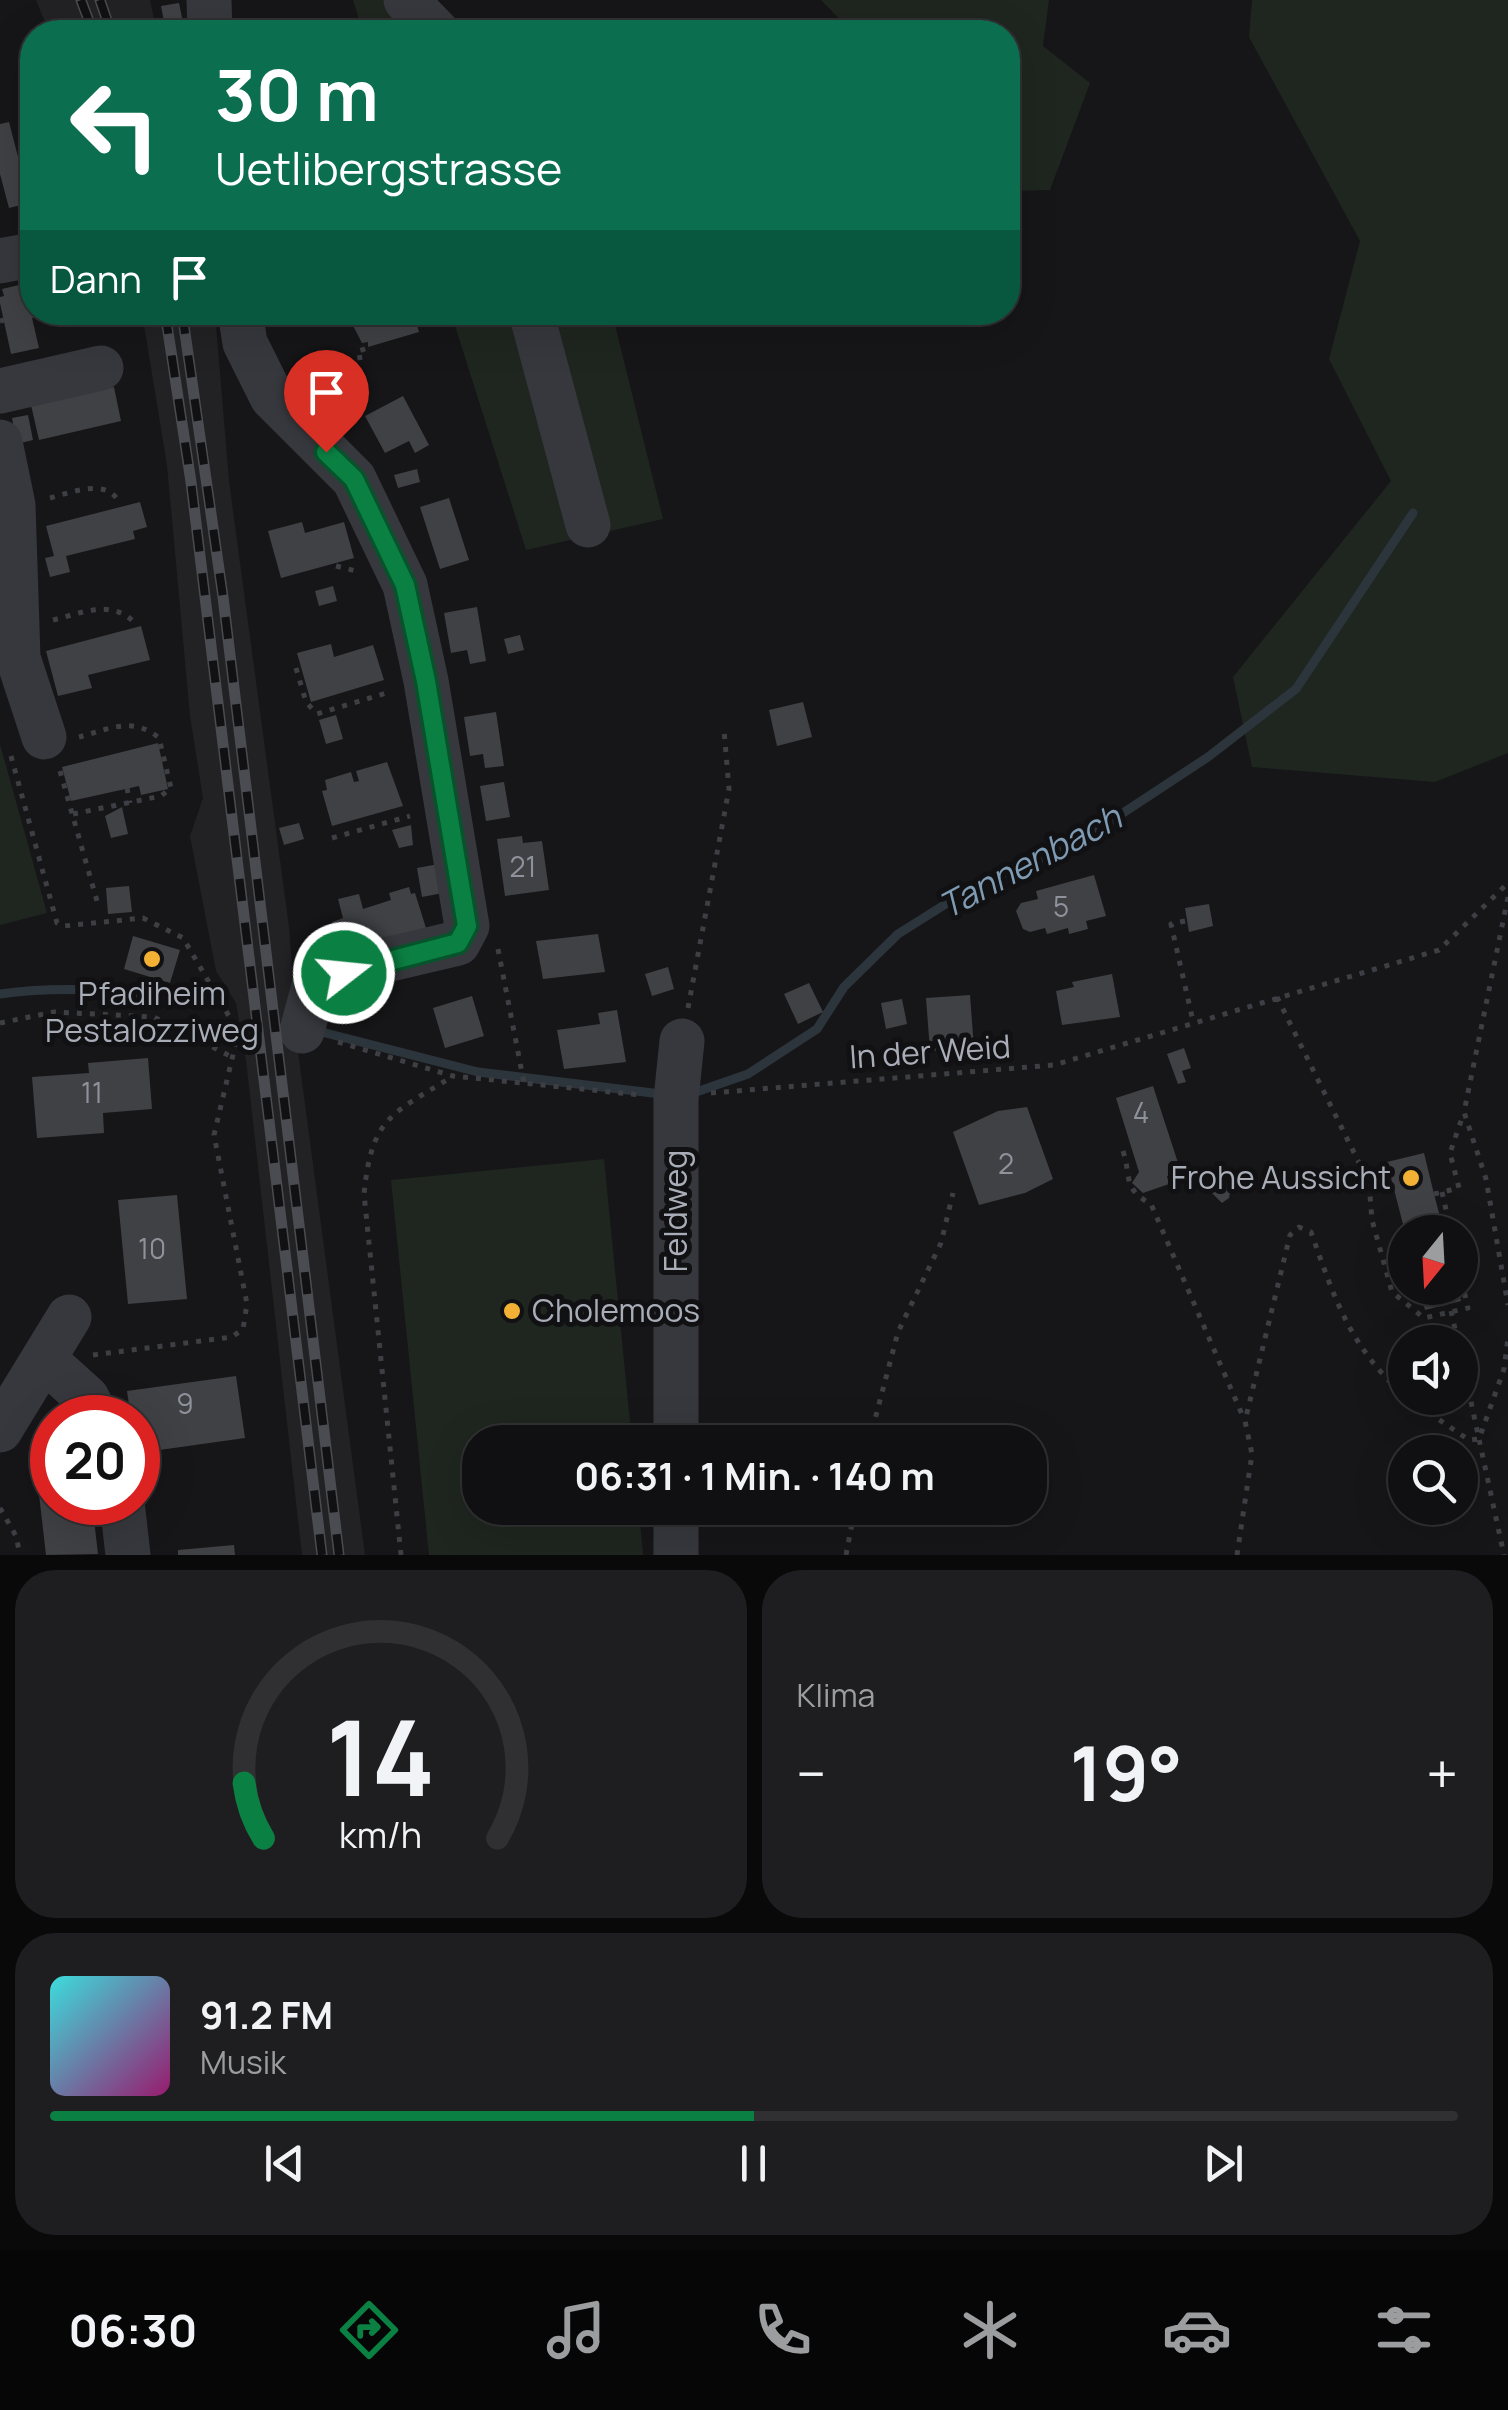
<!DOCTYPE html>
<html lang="de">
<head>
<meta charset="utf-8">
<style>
  :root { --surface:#101012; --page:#1e1e20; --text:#f1f3f6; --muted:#9c9d9f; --line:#303032; --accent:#0b8043 }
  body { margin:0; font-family:Manrope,sans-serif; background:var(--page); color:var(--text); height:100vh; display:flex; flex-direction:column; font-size:38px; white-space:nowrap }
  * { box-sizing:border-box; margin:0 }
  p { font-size:32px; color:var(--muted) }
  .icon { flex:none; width:55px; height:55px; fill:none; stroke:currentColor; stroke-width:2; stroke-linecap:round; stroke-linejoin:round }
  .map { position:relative; height:1555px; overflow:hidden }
  .panel { display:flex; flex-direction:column; gap:15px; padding:15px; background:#09090a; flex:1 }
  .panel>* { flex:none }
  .top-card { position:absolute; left:20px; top:20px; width:1000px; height:305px; border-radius:40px; box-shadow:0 10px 40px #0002,0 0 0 2px var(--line); background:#0b6e4f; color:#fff; overflow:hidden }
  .needle { width:65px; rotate:198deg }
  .controls { position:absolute; left:1388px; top:1215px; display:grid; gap:20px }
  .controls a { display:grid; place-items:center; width:90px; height:90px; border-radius:50%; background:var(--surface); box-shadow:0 10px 40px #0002,0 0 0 2px var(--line); font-size:50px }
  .speed { position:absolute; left:30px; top:1395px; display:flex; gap:20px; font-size:50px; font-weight:700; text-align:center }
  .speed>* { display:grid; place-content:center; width:130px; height:130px; border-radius:50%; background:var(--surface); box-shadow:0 10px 40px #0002,0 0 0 2px var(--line); line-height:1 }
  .speed .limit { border:15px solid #d22; background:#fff; color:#111 }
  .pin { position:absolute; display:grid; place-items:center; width:85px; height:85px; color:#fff; margin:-102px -42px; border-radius:50% 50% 50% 0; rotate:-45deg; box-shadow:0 0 10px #0007 }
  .pin .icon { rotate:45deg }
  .me { position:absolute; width:110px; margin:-55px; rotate:74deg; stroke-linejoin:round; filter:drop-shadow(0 0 8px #0008) }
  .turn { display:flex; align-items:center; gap:35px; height:210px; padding:0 30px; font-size:45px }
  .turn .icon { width:130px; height:130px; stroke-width:2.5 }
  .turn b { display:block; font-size:70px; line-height:85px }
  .then { display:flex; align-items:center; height:95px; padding:0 30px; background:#0003; gap:20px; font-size:38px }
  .big { font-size:75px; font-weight:700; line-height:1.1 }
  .panel .widget { flex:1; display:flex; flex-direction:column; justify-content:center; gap:15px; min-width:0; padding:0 35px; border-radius:40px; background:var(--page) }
  .panel .dial { align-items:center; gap:0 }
  .dial svg { height:260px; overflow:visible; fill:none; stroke:var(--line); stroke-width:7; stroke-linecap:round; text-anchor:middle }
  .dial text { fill:var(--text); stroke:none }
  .song { display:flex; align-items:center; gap:30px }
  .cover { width:120px; height:120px; border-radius:15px; background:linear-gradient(135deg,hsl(180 70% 55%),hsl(320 70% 35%)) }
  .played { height:10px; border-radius:5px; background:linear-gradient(90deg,var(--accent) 50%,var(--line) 50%) }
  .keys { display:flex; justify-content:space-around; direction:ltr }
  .heat { display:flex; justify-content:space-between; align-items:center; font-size:55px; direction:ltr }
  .panel .tiles { flex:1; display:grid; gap:15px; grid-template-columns:1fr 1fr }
  .widget:last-child { grid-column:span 2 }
  .trip { position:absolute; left:462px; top:1425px; width:585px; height:100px; border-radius:40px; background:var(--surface); box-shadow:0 10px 40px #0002,0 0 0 2px var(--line); font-weight:700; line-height:100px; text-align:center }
  .menu { display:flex; height:160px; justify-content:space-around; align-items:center; background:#060607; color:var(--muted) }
  .menu .icon { width:70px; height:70px }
  .menu .on { color:var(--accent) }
  .menu b { font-size:45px; color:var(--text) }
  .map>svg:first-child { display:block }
  .built { fill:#222225 }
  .green { fill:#1e261f }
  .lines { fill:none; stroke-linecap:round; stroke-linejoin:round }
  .stream { stroke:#2c353c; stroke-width:9 }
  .building { fill:#404145 }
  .path { stroke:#3d3f44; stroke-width:5; stroke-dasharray:5 8; stroke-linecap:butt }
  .minor { stroke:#37383d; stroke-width:45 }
  .rail-casing { stroke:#4a4c52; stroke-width:11 }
  .rail { stroke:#111113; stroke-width:8; stroke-dasharray:22; stroke-linecap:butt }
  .route-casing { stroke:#07532c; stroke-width:25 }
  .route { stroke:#0b8043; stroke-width:18 }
  .poi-dot { fill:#f2b134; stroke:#111113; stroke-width:4 }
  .labels { text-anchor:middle; stroke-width:10; stroke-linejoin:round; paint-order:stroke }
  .number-label { font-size:28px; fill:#8e929b }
  .poi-label { font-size:32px; fill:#a8adb8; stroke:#111113 }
  .street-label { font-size:32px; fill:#a8adb8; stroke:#111113 }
  .water-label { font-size:35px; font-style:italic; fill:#7f9bb3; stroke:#111113 }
</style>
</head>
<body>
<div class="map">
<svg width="1508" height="1555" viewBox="0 0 1508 1555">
  <rect width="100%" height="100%" fill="#161618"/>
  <path class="built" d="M36 0H150L157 32H49Z
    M142 313H215L229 481 289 927 299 1059 365 1555H302L246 1060 236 1003 216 971 190 836 203 798 190 716 167 465Z"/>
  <path class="green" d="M353 0H394L426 32H363Z
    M821 0H1049L1043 46 1090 83 1050 190 1008 191V32H852Z
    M1252 0H1508V753L1435 782 1252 767 1233 677 1391 481 1329 359 1360 241 1249 37Z
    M451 313H612L663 519 526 550Z
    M0 744 47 913 0 925Z
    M604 1159 632 1442H480V1508H639L643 1555H429L391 1180Z"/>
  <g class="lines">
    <path class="stream" d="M0 994C71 984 140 992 211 1003
      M314 1030 478 1072 661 1094
      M699 1091 748 1074 817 1029 844 987 898 934 976 885 1076 844 1208 757 1296 689 1413 513"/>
  </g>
  <path class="building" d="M179 3 185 32H166L161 6Z
    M9 122 30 203 9 208 0 174V124Z
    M32 282V312L49 314 32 318 39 348 11 354 0 303V297L4 296 2 289Z
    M346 312H413L419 332 368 347V342L362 343Z
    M114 387 121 421 39 440 31 405Z
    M403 396 429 445 415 453 409 441 385 453 365 416Z
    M28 415 33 440 17 444 12 418Z
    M417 469 420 482 398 488 394 475Z
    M449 498 469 560 440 569 420 507Z
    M140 502 147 527 133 531 135 539 66 556 70 572 50 577 45 558 54 556 46 526Z
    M302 522 305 533 344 522 354 558 281 578 268 531Z
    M333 586 337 601 319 606 315 591Z
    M477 607 486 661 470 664 467 650 451 653 444 613Z
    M141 626 150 660 88 675 92 688 58 696 46 651Z
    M520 635 524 650 508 654 504 639Z
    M331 644 334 657 373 645 384 680 311 702 297 653Z
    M803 702 812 737 777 746 769 710Z
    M496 712 504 766 485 768 483 754 470 756 464 717Z
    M336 715 343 739 326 744 319 720Z
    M158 743 168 789 141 795 139 786 71 801 62 767Z
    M387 762 403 806 332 826 322 791 327 790 325 780 351 772 354 782 359 781 356 771Z
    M504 782 510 817 486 821 480 786Z
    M122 807 128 834 111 838 105 816Z
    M299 823 304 839 284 845 279 828Z
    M411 825 413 845 399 848 392 830Z
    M522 836 523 843 542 841 549 890 505 896 497 839Z
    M444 863 443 893 422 897 417 868Z
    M1094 875 1106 916 1086 921 1088 929 1069 934 1068 928 1047 934 1045 928 1030 932 1023 929 1016 911 1021 903 1038 899 1036 891Z
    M129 886 132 912 108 914 106 888Z
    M409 887 411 894 415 893 426 928 343 950 334 942 332 922 343 918 338 899 359 894 363 909 391 900 389 893Z
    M1209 904 1213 926 1189 932 1185 908Z
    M598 934 605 972 543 979 536 941Z
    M133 936 180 950 170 983 124 969Z
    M668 967 674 989 652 996 645 974Z
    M1112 974 1120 1017 1062 1025 1056 991 1074 987 1072 982Z
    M809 983 823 1012 798 1024 784 994Z
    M970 995 974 1048 930 1051 926 998Z
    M472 996 484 1036 445 1048 433 1008Z
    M902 999 907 1024 886 1029 881 1003Z
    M617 1010 626 1062 564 1069 557 1030 600 1024 598 1013Z
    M1184 1048 1191 1068 1182 1071 1186 1082 1178 1084 1167 1054Z
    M148 1058 152 1109 103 1113 104 1133 37 1138 32 1077 89 1073 88 1063Z
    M1153 1086 1181 1172 1167 1176 1169 1184 1143 1193 1132 1183 1139 1172 1116 1098Z
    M1027 1107 1053 1179 1025 1193 979 1205 953 1132 998 1111Z
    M1424 1153 1434 1194 1444 1232H1405L1387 1162Z
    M1219 1173 1233 1176 1229 1198 1222 1203 1212 1193 1214 1176Z
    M177 1195 187 1299 128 1304 118 1200Z
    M1419 1288H1457L1461 1301 1425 1310Z
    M236 1376 245 1438 138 1453V1418H131L127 1391Z
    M52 1449V1502H92L98 1554 46 1555 34 1451Z
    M234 1545 235 1555H178V1550Z"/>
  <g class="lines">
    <path class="path" d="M0 321 4 320
      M302 376 335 367 333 361 365 357 362 347
      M50 498C73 492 108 477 120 504
      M336 566 356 571
      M53 620C82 613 110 599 134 622
      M296 668 306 702 317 714 390 692
      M11 756 57 923 64 926 143 918 183 938 230 1018 236 1042
      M60 771 97 901
      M127 788 130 803
      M73 814 161 796 171 788 159 738C133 716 109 729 79 737
      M332 838 410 816
      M1508 897 1464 1112 1486 1179 1508 1305
      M1185 921 1171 924 1193 1021
      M498 949 524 1083
      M1277 997 1369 1183 1372 1220 1392 1292 1424 1318 1468 1308 1460 1274
      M688 1008 729 789 724 730
      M0 1023 54 1012 154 1017 232 1057
      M338 1042 453 1076 641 1095
      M711 1093 1054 1065 1439 950 1508 883
      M1123 1151C1132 1179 1122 1188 1151 1204L1244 1419
      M1442 1192 1451 1232
      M1434 1194 1459 1188 1450 1153 1463 1115
      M1451 1311 1458 1342
      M1460 1351 1504 1555
      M93 1355 232 1337 243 1329 247 1304 214 1135 236 1042 246 1040
      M1407 1398 1469 1440 1479 1439 1504 1369 1508 1338
      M869 1442 898 1332 941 1243 953 1193
      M0 1508 16 1536 20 1555
      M401 1555 364 1194C372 1116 391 1115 453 1076
      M846 1555 855 1508
      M1237 1555 1252 1454 1245 1421 1290 1235 1299 1227 1311 1232C1335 1300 1350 1347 1405 1396"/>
    <path class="minor" d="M209 0 210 32
      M406 0 437 32
      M0 261 32 255
      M240 312 245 343 272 397 354 479 405 585 426 681 467 926 458 943 373 963 315 982 302 1031
      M531 312 588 525
      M0 391 101 368
      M0 442 13 505 18 658 44 737
      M46 1361 87 1398 97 1418
      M0 1430 69 1317
      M676 1442V1099L682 1041
      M122 1502 128 1555
      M676 1555V1508"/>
    <g class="rail-casing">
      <path id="rail" d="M81 0 93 32
        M100 0 111 32
        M165 312 191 482 322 1555
        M182 312 223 597 339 1555"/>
    </g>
    <use href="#rail" class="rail"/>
  </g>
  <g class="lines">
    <g class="route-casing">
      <path id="route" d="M326 452 354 479 405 585 426 681 467 926 458 943 344 973"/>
    </g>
    <use href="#route" class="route"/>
  </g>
  <g class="poi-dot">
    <circle cx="152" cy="959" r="10"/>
    <circle cx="1411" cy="1178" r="10"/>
    <circle cx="512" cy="1311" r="10"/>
  </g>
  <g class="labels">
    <g class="number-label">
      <text x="523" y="877">21</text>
      <text x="1061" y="917">5</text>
      <text x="92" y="1103">11</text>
      <text x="1141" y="1123">4</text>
      <text x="1006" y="1174">2</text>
      <text x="152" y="1259">10</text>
      <text x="185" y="1414">9</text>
    </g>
    <g class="poi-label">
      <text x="152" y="1005">Pfadiheim<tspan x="152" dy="37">Pestalozziweg</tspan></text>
      <text x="1391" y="1189" text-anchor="end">Frohe Aussicht</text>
      <text x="532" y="1322" text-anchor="start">Cholemoos</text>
    </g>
    <g class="street-label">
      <text transform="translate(930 1052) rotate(-4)" y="11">In der Weid</text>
      <text transform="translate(676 1211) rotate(-90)" y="11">Feldweg</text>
    </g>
    <g class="water-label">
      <text transform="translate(1030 862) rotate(-28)" y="12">Tannenbach</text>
    </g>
  </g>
</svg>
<div class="controls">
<a><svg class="needle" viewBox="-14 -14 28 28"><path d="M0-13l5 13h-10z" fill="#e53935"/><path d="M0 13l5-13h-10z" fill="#9c9d9f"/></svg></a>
<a><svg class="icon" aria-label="sound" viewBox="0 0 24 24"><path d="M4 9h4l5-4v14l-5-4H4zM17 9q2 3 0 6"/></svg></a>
<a><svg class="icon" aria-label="search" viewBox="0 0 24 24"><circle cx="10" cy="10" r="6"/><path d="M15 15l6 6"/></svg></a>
</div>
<div class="speed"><div class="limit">20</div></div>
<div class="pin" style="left:326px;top:452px;background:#d93025"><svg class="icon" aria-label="arrive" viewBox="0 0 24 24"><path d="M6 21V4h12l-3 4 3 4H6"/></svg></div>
<svg class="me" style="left:344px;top:973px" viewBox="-20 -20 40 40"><circle r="17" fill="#0b8043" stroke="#fff" stroke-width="3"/><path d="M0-11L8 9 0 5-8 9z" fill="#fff"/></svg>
<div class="trip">06:31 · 1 Min. · 140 m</div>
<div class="top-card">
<div class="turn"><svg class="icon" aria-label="left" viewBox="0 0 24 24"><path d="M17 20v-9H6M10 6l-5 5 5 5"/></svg><div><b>30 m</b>Uetlibergstrasse</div></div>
<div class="then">Dann<svg class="icon" aria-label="arrive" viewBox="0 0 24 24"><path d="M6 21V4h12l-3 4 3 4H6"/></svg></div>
</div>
</div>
<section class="panel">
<div class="tiles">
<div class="widget dial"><svg viewBox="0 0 100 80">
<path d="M14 69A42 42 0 1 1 86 69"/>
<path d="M14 69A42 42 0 0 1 8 52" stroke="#0b8043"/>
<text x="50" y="56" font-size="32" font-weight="700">14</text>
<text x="50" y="72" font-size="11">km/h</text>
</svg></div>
<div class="widget"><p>Klima</p>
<div class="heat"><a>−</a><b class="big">19°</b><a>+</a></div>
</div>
<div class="widget">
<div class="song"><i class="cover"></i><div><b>91.2 FM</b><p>Musik</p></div></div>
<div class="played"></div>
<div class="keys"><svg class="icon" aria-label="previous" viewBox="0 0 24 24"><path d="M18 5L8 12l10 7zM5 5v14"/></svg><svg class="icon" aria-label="pause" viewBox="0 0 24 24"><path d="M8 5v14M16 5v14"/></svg><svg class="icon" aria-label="next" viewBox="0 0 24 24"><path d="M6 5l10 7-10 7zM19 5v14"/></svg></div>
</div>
</div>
</section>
<nav class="menu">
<b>06:30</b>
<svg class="icon on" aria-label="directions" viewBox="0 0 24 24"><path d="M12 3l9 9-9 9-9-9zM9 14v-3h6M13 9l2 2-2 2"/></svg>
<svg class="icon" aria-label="music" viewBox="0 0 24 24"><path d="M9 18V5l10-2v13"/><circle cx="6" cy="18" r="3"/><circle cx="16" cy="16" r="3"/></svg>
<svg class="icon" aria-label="phone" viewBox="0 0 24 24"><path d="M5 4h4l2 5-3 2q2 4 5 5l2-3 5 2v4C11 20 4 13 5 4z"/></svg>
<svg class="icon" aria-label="climate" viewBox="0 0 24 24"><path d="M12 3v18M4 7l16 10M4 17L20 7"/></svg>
<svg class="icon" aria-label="car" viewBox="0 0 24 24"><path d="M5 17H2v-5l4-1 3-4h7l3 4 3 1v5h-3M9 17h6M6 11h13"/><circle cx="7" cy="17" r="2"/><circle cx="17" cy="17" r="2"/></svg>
<svg class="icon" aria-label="filters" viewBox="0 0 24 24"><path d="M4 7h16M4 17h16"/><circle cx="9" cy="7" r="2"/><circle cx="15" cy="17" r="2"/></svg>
</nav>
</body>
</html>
